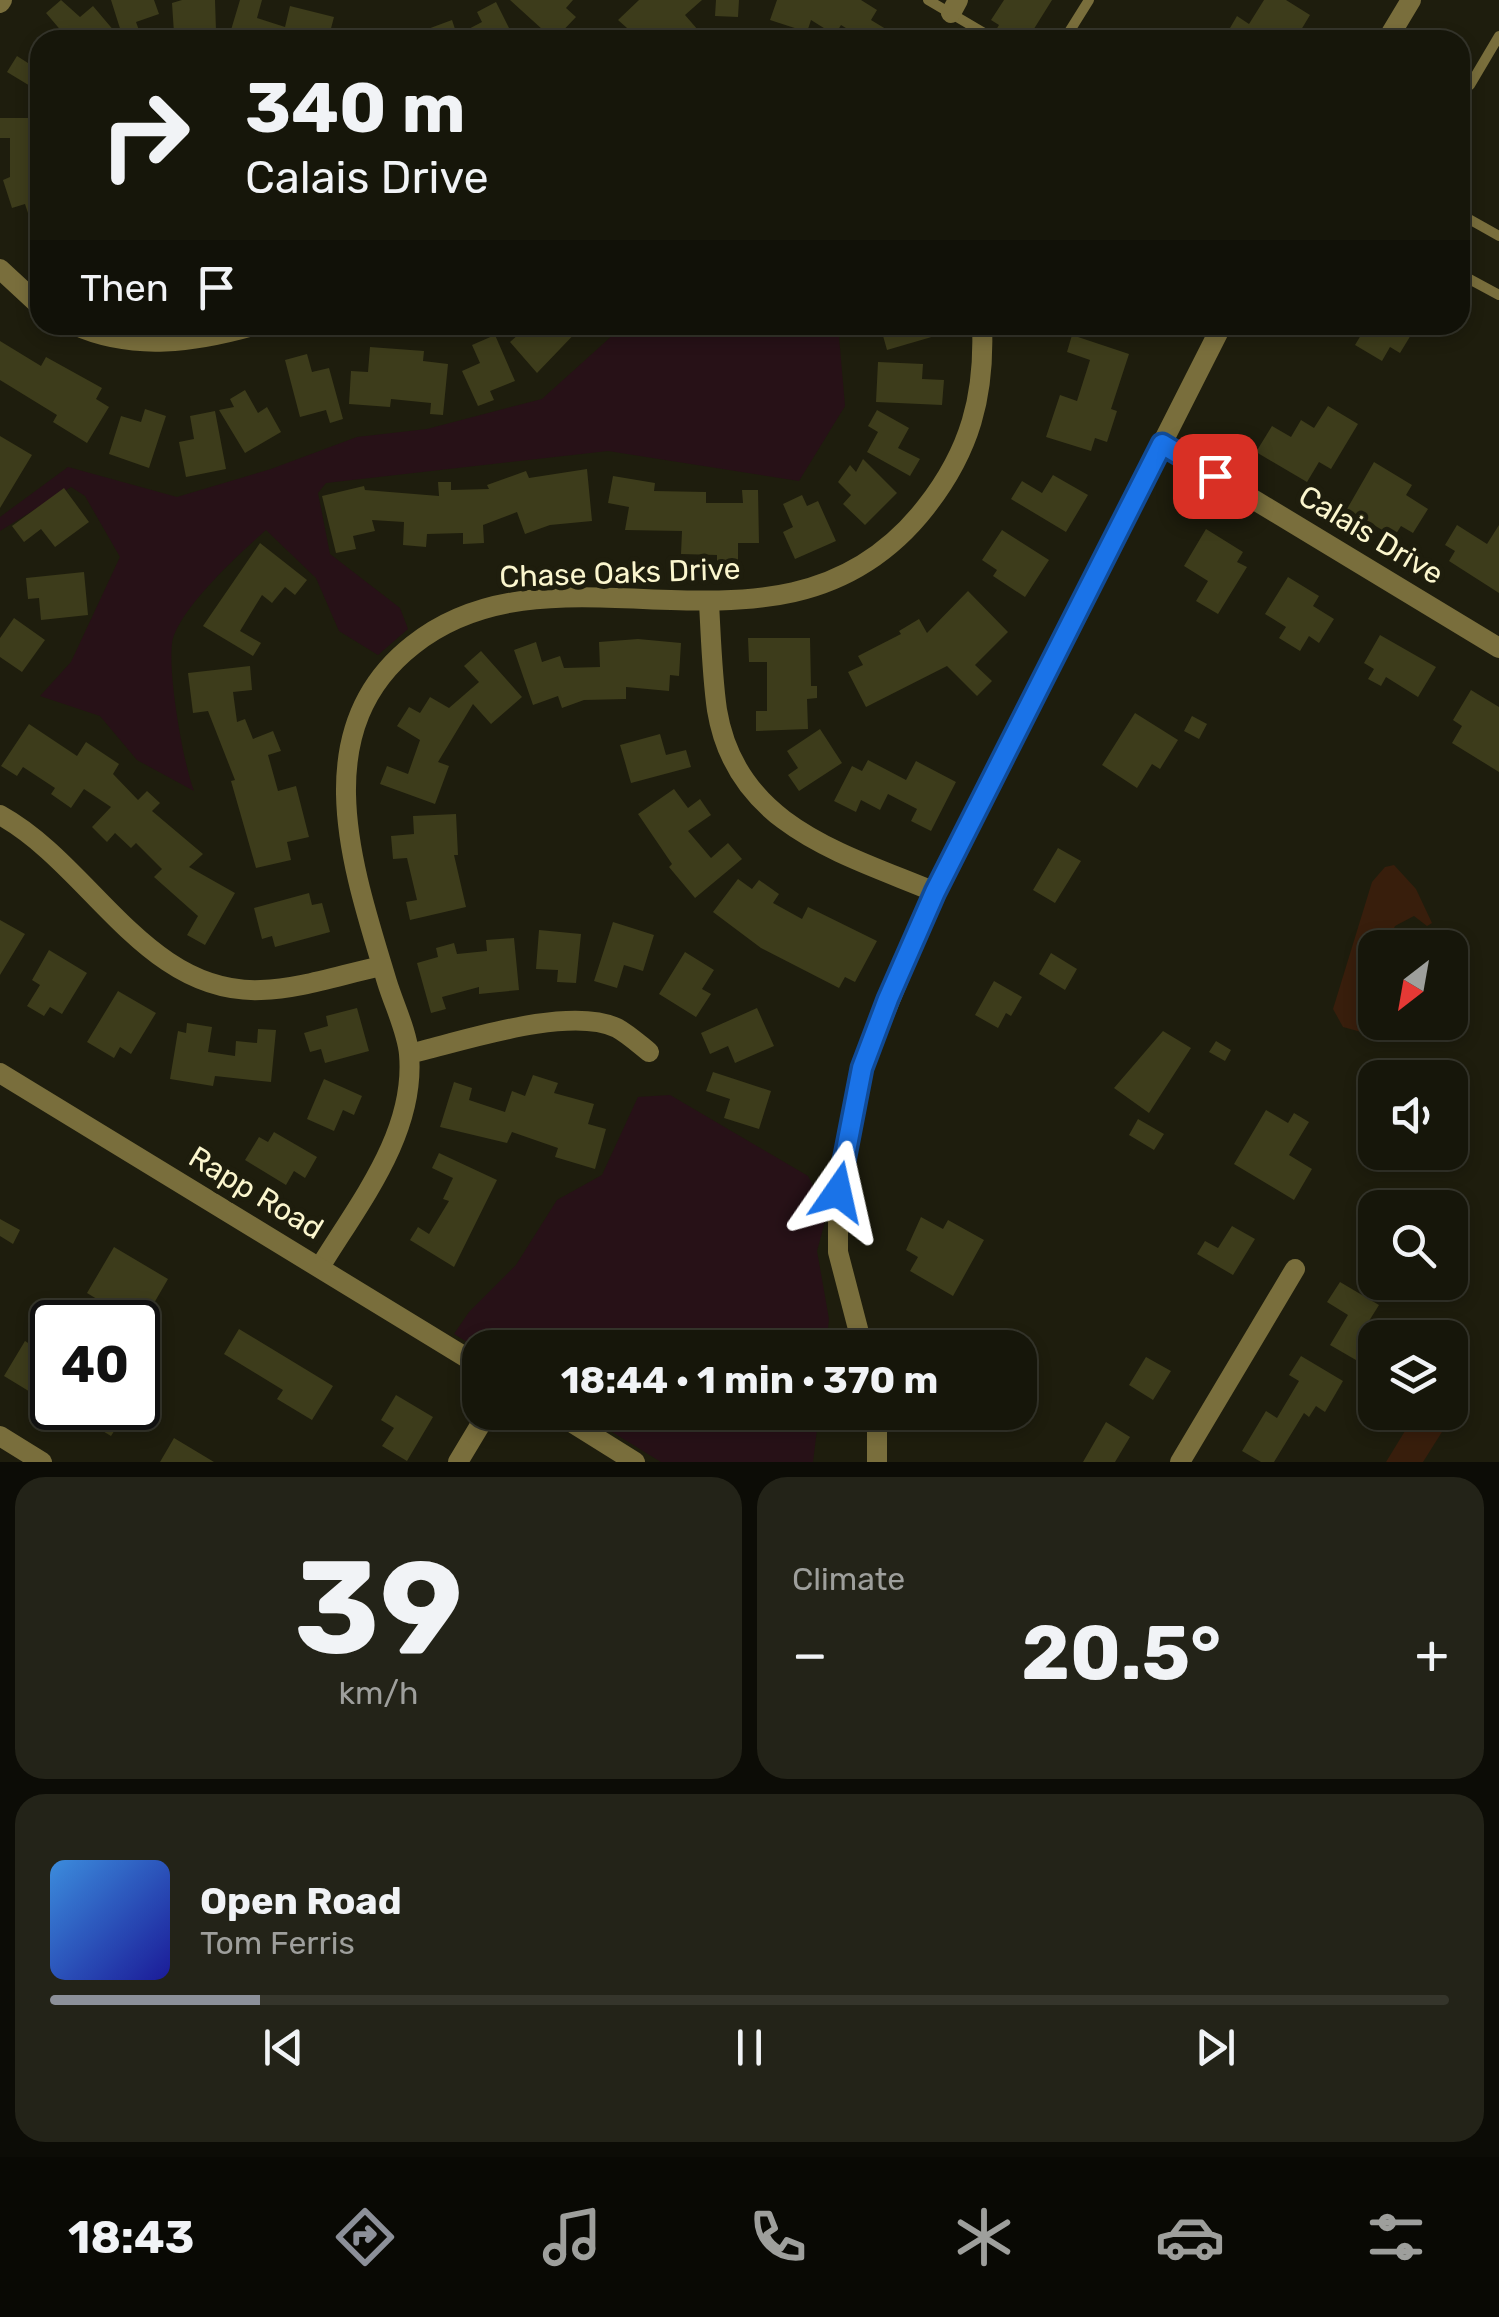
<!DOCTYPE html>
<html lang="en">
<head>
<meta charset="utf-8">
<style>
  :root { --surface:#16160a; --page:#232318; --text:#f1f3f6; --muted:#9e9f9c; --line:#35352b; --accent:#8c9099 }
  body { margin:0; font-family:Rubik,sans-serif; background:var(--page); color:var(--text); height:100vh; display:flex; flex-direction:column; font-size:38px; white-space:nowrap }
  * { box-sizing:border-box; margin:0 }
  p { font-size:32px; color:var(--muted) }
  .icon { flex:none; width:55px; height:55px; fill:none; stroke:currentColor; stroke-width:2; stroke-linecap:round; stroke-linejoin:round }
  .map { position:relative; height:1462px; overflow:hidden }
  .drawer { display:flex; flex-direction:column; gap:15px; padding:15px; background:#0c0c06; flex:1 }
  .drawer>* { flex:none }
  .guide { position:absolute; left:30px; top:30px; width:1440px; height:305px; border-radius:30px; box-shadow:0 5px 15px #0003,0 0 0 2px var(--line); background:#16160a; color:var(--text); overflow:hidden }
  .needle { width:65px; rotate:211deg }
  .fabs { position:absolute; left:1358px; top:930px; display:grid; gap:20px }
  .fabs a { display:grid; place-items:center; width:110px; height:110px; border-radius:20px; background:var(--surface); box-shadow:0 5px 15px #0003,0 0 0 2px var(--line); font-size:50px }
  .speed { position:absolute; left:30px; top:1300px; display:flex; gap:20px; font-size:50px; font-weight:700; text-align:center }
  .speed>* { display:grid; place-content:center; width:130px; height:130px; border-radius:50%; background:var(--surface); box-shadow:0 5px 15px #0003,0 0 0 2px var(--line); line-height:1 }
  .speed .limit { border:5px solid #111; border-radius:15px; background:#fff; color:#111 }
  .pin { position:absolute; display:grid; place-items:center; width:85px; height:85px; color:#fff; margin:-42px; border-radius:20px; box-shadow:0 5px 15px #0006 }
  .me { position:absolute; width:110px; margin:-55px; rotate:11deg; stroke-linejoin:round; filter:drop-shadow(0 0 8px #0008) }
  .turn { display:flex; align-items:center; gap:35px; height:210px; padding:0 50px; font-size:45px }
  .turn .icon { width:130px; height:130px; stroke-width:2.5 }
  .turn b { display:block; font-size:70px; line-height:85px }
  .then { display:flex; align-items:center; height:95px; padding:0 50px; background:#0003; gap:20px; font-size:38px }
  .big { font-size:75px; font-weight:700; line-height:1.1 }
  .drawer .tile { flex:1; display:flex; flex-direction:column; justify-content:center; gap:15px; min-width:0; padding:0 35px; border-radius:30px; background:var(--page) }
  .drawer .dial { align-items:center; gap:0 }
  .dial b { font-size:130px; line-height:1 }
  .song { display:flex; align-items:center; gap:30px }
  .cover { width:120px; height:120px; border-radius:15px; background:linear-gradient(135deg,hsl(210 70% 55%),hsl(240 70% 35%)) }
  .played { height:10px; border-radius:5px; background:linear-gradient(90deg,var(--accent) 15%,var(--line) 15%) }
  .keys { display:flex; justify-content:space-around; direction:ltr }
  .heat { display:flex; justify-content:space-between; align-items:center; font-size:55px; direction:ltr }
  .drawer .tiles { flex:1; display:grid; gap:15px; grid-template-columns:1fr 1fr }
  .tile:last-child { grid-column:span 2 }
  .trip { position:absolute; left:462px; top:1330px; width:575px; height:100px; border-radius:30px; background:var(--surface); box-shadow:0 5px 15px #0003,0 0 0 2px var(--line); font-weight:700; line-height:100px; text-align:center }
  .dock { display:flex; height:160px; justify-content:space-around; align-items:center; background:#090904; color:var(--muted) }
  .dock .icon { width:70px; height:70px }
  .dock .active { color:var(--accent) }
  .dock b { font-size:45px; color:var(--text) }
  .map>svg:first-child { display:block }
  .green { fill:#271117 }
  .water { fill:#381e0c }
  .building { fill:#3d3c1b }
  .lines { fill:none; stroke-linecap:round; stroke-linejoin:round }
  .service { stroke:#796e3c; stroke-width:10 }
  .minor { stroke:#796e3c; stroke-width:20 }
  .tertiary { stroke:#796e3c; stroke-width:20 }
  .route-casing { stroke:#114b97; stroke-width:25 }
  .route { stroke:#1a73e8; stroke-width:18 }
  .labels { text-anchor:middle; stroke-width:10; stroke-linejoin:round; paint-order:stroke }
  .street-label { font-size:30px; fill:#fbf6ce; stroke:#1e1d0d }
</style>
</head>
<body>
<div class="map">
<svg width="1499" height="1462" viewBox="0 0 1499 1462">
  <rect width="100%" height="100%" fill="#1e1d0d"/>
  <path class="green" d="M624 325H838L845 406 799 481 608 451 326 483 318 493 330 554 400 608 408 629 378 655 339 631 316 578 266 530C241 552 176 611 172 644 168 675 183 762 194 791L137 760 100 716 40 696 71 662 120 557 85 496 71 487 0 531V517L68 467 177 497 271 469 357 437 427 429 542 399Z
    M670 1095 808 1176 827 1214 817 1251 829 1319 826 1347 480 1350 454 1334 469 1312 516 1265 557 1200 602 1175 638 1097Z
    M581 1413H819L813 1462H661Z"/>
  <path class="water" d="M1394 865 1416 889 1432 923 1427 926 1414 916 1395 926 1392 933 1402 947 1375 948V1022L1405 1023 1383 1038 1343 1027 1333 1009 1372 882 1385 867Z
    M1464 1363 1469 1389 1423 1462H1386L1416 1413 1450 1412V1366Z"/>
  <path class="building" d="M61 0 80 17 93 6 115 32 106 40H69L46 13Z
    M111 0H154L159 14 136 22 140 33 123 38Z
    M182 0H215L216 31 174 33 172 3Z
    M240 0H262L257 18 285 27 290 6 334 17 328 40H228Z
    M510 0H573L566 8 576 17 554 40Z
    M639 0H702L685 15 698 30 687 40H617L627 28 618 20Z
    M716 0H739L738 17 715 16Z
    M777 0H861L877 10 871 20 904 40H865L841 25 835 35 811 20 807 32 770 20Z
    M1004 0H1052L1027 40H1013L996 30 999 25 991 20Z
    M1264 0H1286L1310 15 1295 40H1223L1237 16 1249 24Z
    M496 2 515 40H398L452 20 457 35 482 22 477 12Z
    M40 44V92L7 72 17 56 28 63Z
    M0 118H40V212L29 216 25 204 12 208 3 180 10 177V138H0Z
    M529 325H583L537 373 510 342Z
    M880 325H958L959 329 887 350Z
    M1367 325H1417L1400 353 1390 347 1382 361 1355 345Z
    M495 335 515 381 490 391 494 400 478 406 462 371 480 363 472 345Z
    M1072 335 1129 354 1111 409 1117 411 1107 442 1095 438 1091 451 1046 437 1060 395 1077 401 1090 360 1067 352Z
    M0 341 41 366 46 357 102 388 96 399 109 407 87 443 53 422 57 415 0 380Z
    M370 347 424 351 423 361 448 364 443 415 430 414 431 403 391 399 390 407 349 404 351 371 368 372Z
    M307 354 312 372 329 368 343 419 330 423 326 410 300 417 285 360Z
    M878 362 923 364 922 379 944 380 942 405 876 402Z
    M245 390 258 413 267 407 281 432 245 453 219 410 234 407 230 399Z
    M1328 406 1358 424 1331 469 1319 462 1307 482 1256 452 1272 426 1291 437 1301 420 1314 428Z
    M145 409 166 416 149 468 109 454 121 416 141 422Z
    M877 410 909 428 898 448 920 459 910 476 867 452 878 432 868 426Z
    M215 411 226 469 186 477 179 442 194 439 190 416Z
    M0 436 32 455 0 508Z
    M863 459 897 493 865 525 843 504 851 495 838 482 850 465 856 472Z
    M1374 462 1412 485 1406 495 1428 509 1413 533 1401 526 1394 537 1347 509Z
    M587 469 592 521 550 525 525 534 517 512 483 525 484 543 463 544V533L427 534 426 547 403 545 404 522 372 520 375 531 353 536 356 549 336 553 322 496 364 486 365 490 439 496 438 482H451V490L489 489 487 485 526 471 529 478Z
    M1053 475 1088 495 1066 532 1011 499 1022 481 1042 493Z
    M613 476 655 483 654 491 706 492V503H743L742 490H758L759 543H738V561H717V555L681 554 682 531 625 530 629 507 608 503Z
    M64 488 89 522 55 547 41 529 24 542 12 526Z
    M802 495 807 506 818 501 836 541 795 559 783 532 793 527 783 504Z
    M1457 525 1487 544 1499 525V593L1449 561 1455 551 1445 545Z
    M1206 529 1243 552 1237 562 1247 567 1218 614 1196 601 1208 581 1184 566Z
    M1002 530 1049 560 1025 597 993 576 997 570 982 560Z
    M260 543 307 580 295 595 285 587 272 603 262 595 240 631 261 643 253 656 203 626Z
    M84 572 88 615 41 620 39 598 28 599 26 578Z
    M1288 577 1319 596 1313 606 1334 619 1319 643 1309 636 1300 651 1279 638 1286 627 1265 614Z
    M968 591 1008 632 975 665 992 681 977 696 947 666 866 707 848 672 863 665 858 656 901 634 899 631 919 619 927 633Z
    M14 618 45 640 22 672 0 657V638Z
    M1380 635 1436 667 1418 697 1386 677 1381 686 1368 679 1374 669 1364 663Z
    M748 638H810L811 686H817V698L807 699 808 729 756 731V711H767V662H749Z
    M638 639 681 643 679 676 670 675 669 691 626 687V699L584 700 562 708 558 696 533 705 514 650 536 642 542 662 560 656 564 668 600 667 599 642Z
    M481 651 522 697 491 724 473 704 438 762 449 766 435 804 380 784 387 766 408 774 420 740 397 726 409 707 420 713 430 697 449 708 479 682 464 666Z
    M250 666 252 690 233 692 237 722 245 719 253 739 273 731 281 751 268 755 278 791 296 786 309 837 287 842 291 860 256 868 231 781 235 780 208 711 193 713 188 673Z
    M1471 690 1499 707V772L1452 743 1462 726 1453 720Z
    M1135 713 1178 740 1160 769 1152 764 1137 788 1102 765Z
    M1192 716 1207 724 1199 739 1184 731Z
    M29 724 77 756 86 742 119 764 113 774 138 800 147 791 160 803 152 811 203 854 189 867 235 893 205 945 187 935 198 916 154 877 162 869 136 843 131 848 115 833 107 842 92 827 111 807 84 789 71 808 51 794 55 788 23 767 17 776 1 766Z
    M820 729 842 763 799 791 788 775 798 768 787 751Z
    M660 734 666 755 686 750 691 767 631 783 620 745Z
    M868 760 906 780 916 761 956 782 931 831 911 821 917 809 888 794 880 810 861 800 856 812 834 801 852 766 862 771Z
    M674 789 688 808 700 799 711 815 688 831 711 858 728 843 742 859 695 898 669 867 672 864 638 814Z
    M456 814 458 855H454L466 907 410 920 406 902 417 900 407 858 393 859 391 836 414 834 413 816Z
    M1058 848 1081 861 1055 903 1033 890Z
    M738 879 752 889 759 880 779 894 773 903 802 919 808 907 877 941 855 982 845 977 839 988 761 948 713 912Z
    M309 893 312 905 322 903 330 932 275 947 272 936 262 939 254 908Z
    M0 920 25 934 0 975Z
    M613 922 654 935 643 971 624 965 617 988 594 981Z
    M539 930 581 934 576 983 557 982 558 970 536 969Z
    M514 938 519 990 479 994V987L442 997 446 1009 431 1013 417 963 438 957 436 948 454 943 457 954 487 951 486 940Z
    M49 950 87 973 62 1014 50 1007 44 1016 27 1006 40 985 32 980Z
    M685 952 714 970 702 989 711 994 696 1017 659 994Z
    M1051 953 1077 969 1065 990 1039 974Z
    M994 981 1022 997 1011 1016 1006 1013 998 1028 975 1015Z
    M118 991 156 1013 131 1054 120 1047 114 1058 87 1042Z
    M357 1008 369 1051 325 1063 321 1049 310 1052 304 1033 328 1026 326 1016Z
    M757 1008 774 1046 735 1063 728 1046 710 1054 701 1033Z
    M187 1023 212 1027 208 1052 235 1056 236 1041 257 1043 258 1029 276 1030 271 1082 215 1076 213 1086 170 1079 178 1031 186 1033Z
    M1163 1031 1191 1048 1149 1113 1114 1088Z
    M1216 1041 1231 1050 1225 1061 1209 1052Z
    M713 1072 771 1091 759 1129 724 1118 730 1099 706 1091Z
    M533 1075 558 1083 554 1093 594 1104 588 1124 606 1129 595 1169 555 1157 558 1148 512 1132 507 1143 440 1127 454 1082 472 1088 469 1100 505 1112 512 1091 525 1096Z
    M324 1079 362 1096 354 1115 343 1110 334 1131 307 1119Z
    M1266 1110 1288 1123 1294 1113 1309 1122 1289 1155 1312 1169 1294 1200 1234 1164Z
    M1138 1119 1164 1134 1154 1150 1129 1135Z
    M274 1132 317 1157 305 1178 294 1171 286 1185 245 1160 259 1137 268 1142Z
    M439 1153 497 1180 454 1267 410 1240 418 1227 429 1234 449 1201 443 1199 453 1178 432 1168Z
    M921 1217 943 1229 948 1220 984 1240 953 1296 910 1271 918 1257 906 1250Z
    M0 1219 20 1230 13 1244 0 1236Z
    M1232 1226 1255 1239 1233 1275 1197 1254 1205 1241 1218 1248Z
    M114 1247 168 1279 150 1310 137 1303 128 1318 87 1293Z
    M1340 1282 1379 1305 1369 1321 1397 1338H1375V1356L1368 1367 1330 1345 1348 1315 1327 1302Z
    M239 1329 333 1386 312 1420 277 1399 283 1390 224 1354Z
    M25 1341 52 1358V1389L45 1401 4 1376Z
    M1301 1356 1343 1381 1325 1412 1316 1406 1309 1417 1304 1413 1274 1462H1261L1242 1451 1266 1411 1277 1418 1299 1381 1289 1375Z
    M1146 1357 1171 1371 1153 1400 1129 1385Z
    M396 1395 433 1417 407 1461 382 1446 394 1428 381 1420Z
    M64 1408H129L111 1436Z
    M1106 1422 1130 1437 1115 1462H1083Z
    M174 1438 214 1462H160Z"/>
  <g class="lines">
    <path class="service" d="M928 0 996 40
      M1064 40 1089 0
      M1460 92 1470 85 1499 36
      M1460 214 1499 236
      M1460 274 1499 295"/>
    <path class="minor" d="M0 3 2 0
      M951 13 958 0
      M0 269 40 306
      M74 325C134 352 196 342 256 325
      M1162 444 1499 648
      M709 603C711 638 712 675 717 710 736 826 842 853 935 892
      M0 815C91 865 146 995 261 990 301 989 343 974 382 966
      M409 1054C461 1042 568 1005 617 1028 628 1034 639 1044 649 1052
      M320 1267C359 1203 416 1133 409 1054 407 1031 394 1005 387 982 354 872 303 731 413 645 561 527 784 689 926 507 970 451 985 396 982 325
      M0 1436 42 1462
      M458 1462 488 1412
      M1180 1462 1295 1269"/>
    <path class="tertiary" d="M1387 40 1411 0
      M0 1073 480 1366
      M863 1348 838 1252V1192L862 1068 935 892 1222 325
      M555 1412 635 1462
      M877 1462V1412"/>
  </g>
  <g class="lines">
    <g class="route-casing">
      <path id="route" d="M838 1192 862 1068 888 999 935 892 1162 444 1215 476"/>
    </g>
    <use href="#route" class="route"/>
  </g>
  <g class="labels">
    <g class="street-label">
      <text transform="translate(1371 535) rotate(31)" y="10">Calais Drive</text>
      <text transform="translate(620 573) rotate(-2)" y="10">Chase Oaks Drive</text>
      <text transform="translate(256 1193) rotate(31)" y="10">Rapp Road</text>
    </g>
  </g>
</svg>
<div class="fabs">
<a><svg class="needle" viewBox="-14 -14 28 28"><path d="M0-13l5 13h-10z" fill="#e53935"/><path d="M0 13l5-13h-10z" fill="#9e9f9c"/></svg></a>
<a><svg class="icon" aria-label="sound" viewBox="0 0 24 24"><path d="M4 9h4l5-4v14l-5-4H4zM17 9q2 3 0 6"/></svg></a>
<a><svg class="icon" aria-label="search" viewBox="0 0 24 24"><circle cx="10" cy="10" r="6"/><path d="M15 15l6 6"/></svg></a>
<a><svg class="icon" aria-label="layers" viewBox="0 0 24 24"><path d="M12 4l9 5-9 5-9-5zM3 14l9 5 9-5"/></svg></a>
</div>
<div class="speed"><div class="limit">40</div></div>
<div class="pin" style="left:1215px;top:476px;background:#d93025"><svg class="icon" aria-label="arrive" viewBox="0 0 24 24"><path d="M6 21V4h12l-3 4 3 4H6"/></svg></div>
<svg class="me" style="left:838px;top:1192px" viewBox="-20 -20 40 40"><path d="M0-17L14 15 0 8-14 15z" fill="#1a73e8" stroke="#fff" stroke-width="4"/></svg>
<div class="trip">18:44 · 1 min · 370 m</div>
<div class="guide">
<div class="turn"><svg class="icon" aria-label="right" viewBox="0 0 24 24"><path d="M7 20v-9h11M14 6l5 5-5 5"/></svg><div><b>340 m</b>Calais Drive</div></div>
<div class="then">Then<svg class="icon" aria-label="arrive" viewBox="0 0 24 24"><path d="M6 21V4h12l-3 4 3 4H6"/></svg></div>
</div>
</div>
<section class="drawer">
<div class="tiles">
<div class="tile dial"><b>39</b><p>km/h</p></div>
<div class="tile"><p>Climate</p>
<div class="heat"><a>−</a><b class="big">20.5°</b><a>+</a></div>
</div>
<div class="tile">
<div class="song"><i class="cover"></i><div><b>Open Road</b><p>Tom Ferris</p></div></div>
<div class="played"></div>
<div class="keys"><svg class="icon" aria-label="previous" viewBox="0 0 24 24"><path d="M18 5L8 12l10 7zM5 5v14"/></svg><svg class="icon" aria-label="pause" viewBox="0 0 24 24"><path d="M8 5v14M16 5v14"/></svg><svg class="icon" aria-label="next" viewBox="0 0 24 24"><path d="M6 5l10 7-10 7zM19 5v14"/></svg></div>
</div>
</div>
</section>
<nav class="dock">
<b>18:43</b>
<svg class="icon active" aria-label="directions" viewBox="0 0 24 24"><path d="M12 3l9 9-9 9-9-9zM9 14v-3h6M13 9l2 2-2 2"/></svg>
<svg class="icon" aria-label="music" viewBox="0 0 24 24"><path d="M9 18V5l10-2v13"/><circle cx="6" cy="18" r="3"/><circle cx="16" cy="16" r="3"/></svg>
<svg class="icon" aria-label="phone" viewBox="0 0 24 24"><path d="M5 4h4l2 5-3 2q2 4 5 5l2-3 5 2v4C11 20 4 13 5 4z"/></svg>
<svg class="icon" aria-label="climate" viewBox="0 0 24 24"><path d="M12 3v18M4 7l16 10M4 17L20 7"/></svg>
<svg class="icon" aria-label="car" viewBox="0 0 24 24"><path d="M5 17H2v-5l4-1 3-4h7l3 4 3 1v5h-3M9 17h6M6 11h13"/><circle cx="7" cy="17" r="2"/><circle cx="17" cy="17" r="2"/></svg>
<svg class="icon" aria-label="filters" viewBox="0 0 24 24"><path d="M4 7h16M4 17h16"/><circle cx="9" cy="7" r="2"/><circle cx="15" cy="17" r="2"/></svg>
</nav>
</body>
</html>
